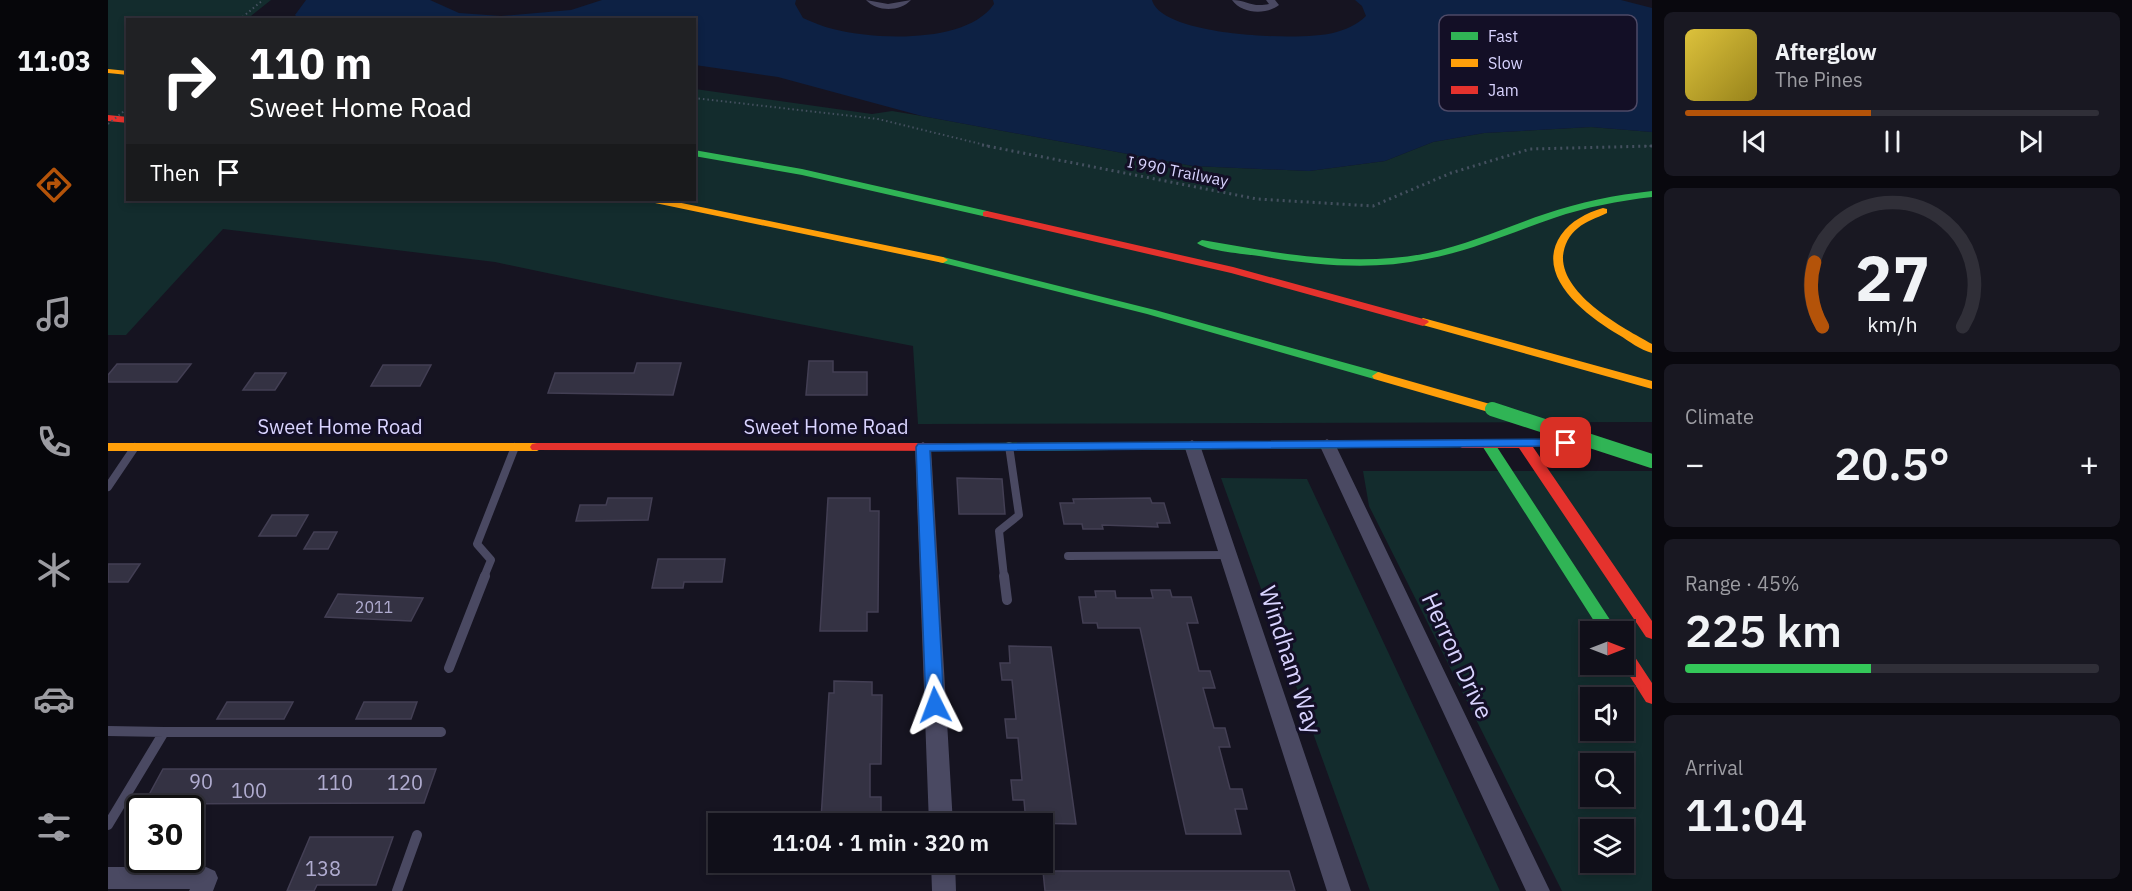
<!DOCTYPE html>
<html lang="en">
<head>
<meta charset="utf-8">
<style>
  :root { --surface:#100f19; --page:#191822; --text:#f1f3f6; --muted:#9c9ca2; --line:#302f38; --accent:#b45309 }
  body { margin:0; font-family:"IBM Plex Sans",sans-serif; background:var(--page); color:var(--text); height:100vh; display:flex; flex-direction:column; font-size:22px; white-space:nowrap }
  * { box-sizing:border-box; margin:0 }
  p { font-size:20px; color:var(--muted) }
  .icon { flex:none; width:33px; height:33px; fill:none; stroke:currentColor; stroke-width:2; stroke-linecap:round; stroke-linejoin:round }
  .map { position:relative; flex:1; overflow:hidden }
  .drawer { display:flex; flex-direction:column; gap:12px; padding:12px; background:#09080e; width:480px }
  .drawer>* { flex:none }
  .guide { position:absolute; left:18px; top:18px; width:570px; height:183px; border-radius:0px; box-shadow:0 3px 9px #0003,0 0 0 2px var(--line); background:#202124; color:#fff; overflow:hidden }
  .needle { width:39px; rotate:90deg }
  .buttons { position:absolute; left:1472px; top:621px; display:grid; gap:12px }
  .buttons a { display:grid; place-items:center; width:54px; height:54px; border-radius:0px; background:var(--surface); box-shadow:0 3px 9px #0003,0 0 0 2px var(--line); font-size:30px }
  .speed { position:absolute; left:18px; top:795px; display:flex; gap:12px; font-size:30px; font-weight:700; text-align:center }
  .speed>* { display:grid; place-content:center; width:78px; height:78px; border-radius:50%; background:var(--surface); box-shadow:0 3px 9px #0003,0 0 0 2px var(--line); line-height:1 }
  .speed .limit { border:3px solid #111; border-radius:9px; background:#fff; color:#111 }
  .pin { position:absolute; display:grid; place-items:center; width:51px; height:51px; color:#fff; margin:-26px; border-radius:12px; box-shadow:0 3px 9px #0006 }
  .me { position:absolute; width:66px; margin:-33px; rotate:357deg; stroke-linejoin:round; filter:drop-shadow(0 0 4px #0008) }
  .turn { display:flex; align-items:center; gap:21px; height:126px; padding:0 24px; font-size:27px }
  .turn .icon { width:78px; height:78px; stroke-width:2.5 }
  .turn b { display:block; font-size:42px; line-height:51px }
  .then { display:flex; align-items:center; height:57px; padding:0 24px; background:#0003; gap:12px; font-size:22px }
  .big { font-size:45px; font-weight:600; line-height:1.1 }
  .drawer .tile { flex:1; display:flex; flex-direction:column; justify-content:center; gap:9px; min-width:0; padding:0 21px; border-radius:9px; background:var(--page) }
  .drawer .dial { align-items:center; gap:0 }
  .dial svg { height:156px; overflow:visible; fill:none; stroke:var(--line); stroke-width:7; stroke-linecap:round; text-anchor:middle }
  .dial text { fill:var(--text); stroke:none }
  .song { display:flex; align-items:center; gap:18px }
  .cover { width:72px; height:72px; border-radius:9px; background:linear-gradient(135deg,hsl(50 70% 55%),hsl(50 70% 35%)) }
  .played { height:6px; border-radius:3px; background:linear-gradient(90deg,var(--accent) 45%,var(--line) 45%) }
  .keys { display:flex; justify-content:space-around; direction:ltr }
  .heat { display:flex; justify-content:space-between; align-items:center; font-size:33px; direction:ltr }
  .charge { height:9px; border-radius:4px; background:linear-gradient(90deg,#34c759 45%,var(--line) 0) }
  .trip { position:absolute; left:600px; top:813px; width:345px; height:60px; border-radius:0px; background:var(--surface); box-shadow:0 3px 9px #0003,0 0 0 2px var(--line); font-weight:600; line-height:60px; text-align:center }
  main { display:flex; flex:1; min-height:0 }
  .menu { display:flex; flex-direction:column; width:108px; justify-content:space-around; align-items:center; background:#06060a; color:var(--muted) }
  .menu .icon { width:42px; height:42px }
  .menu .on { color:var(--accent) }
  .menu b { font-size:27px; color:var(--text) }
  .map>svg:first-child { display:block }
  .green { fill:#132c2d; fill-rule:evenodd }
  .water { fill:#0d2144 }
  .building { fill:#343243; stroke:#433f54; stroke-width:1.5 }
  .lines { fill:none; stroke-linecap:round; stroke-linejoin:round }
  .path-far1 { stroke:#44505f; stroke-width:2; stroke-dasharray:1.5 3; stroke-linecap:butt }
  .path { stroke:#44505f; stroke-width:3; stroke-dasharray:2 4; stroke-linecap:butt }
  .lane-far1 { stroke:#4a4962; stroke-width:8 }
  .lane { stroke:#4a4962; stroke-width:10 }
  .street { fill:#4a4962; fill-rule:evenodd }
  .fast { fill:#30b455; fill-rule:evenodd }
  .slow { fill:#ff9f0a; fill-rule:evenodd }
  .jam { fill:#e5322d; fill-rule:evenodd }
  .path-bridge { stroke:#44505f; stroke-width:2; stroke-dasharray:1.5 3; stroke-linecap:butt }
  .fast-bridge { stroke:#30b455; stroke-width:14 }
  .route { fill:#1a73e8; stroke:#114b97; stroke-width:1.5 }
  .labels { text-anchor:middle; stroke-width:6; stroke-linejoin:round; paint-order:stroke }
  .far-street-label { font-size:16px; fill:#d9d4ff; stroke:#130f26 }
  .number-label { font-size:16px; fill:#b0acd0 }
  .street-label { font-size:20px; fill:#d9d4ff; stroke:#130f26 }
  .near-number-label { font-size:20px; fill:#b0acd0 }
  .near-street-label { font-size:24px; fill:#d9d4ff; stroke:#130f26 }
  .key { fill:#130f26; stroke:#4e4a67; stroke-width:1.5 }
  .key-label { font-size:16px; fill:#d9d4ff }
</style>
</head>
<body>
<main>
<nav class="menu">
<b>11:03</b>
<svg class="icon on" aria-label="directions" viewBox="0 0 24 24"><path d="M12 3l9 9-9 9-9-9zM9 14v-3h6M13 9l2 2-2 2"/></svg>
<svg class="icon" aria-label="music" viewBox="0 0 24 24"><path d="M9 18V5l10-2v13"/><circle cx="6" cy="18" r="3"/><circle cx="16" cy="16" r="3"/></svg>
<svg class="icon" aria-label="phone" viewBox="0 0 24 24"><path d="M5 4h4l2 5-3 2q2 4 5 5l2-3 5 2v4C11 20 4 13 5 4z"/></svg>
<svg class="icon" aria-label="climate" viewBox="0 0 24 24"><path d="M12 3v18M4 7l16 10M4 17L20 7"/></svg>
<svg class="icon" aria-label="car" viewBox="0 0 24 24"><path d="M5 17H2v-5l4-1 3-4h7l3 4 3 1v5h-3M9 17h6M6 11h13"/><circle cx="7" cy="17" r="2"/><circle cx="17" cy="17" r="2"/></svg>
<svg class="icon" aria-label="filters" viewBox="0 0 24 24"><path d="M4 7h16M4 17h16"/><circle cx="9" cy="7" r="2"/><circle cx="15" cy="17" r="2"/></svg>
</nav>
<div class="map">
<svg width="1544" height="891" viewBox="0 0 1544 891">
  <rect width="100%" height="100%" fill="#161421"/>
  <path class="green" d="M0 0H163L139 19 20 20V200H586L587 89 764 114 784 111 814 116 1085 166 1201 171 1277 161 1325 142 1376 133 1483 127 1544 132V422L810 424 805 346 558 298 387 262 115 229 18 335H0Z
    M1255 471H1544V891H1454L1261 506ZM1482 632H1515V664H1482ZM1482 698H1515V730H1482ZM1482 764H1515V796H1482ZM1482 830H1515V862H1482Z
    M1113 478 1199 479 1392 891H1262Z"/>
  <path class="water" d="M198 0H322L351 13 393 16 463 10 494 0H688L687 4 695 18C705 22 715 27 725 29 767 40 859 44 886 4L885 0H1044C1054 37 1193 41 1225 33 1237 30 1249 25 1258 16L1254 6 1247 0H1513L1544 8V132L1483 127 1376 133 1325 142 1277 161 1201 171 1085 166 814 116 670 77 587 65 586 20 191 19 187 15Z"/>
  <path class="building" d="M701 361H725V372H759V395H698Z
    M529 363H573L565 395 440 393 447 373H526Z
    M9 364H83L69 382H0V375Z
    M275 365H323L312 386H263Z
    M147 373H178L167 390H135Z
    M849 478 894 479 897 514H851Z
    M500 498H544L540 520 468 521 472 505H498Z
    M720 498H762V511H771L770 612H759V631H712Z
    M1042 498 1044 503H1056L1062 523H1049L1050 527 994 525 995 529H975L974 524H956L952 503H966L965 499Z
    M164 515H200L188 536H151Z
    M206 532H229L220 549H196Z
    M550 559H617L614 582H576L575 588H544Z
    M0 564H32L20 582H0Z
    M1043 590H1062L1064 597H1083L1090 623H1079L1091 671H1102L1107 688H1095L1106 728H1117L1122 747H1111L1122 789H1134L1139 809H1127L1133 834H1078L1032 628H990L989 623H975L971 597H988L987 591H1007L1008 598H1045Z
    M230 594 315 598 303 621 217 617Z
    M901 646 943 647 968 824 918 823 916 800H905L903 780H914L910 738H899L897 719H908L904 680H894L892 663H902Z
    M726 681 764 682V695H774L773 764H762V797H773V819H761V824H718L719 819H713L721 693H726Z
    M119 702H185L176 719H109Z
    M256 702H309L303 719H248Z
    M55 769H328L316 803 36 804Z
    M202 837H285L268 885H209L206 891H179Z
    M935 871H1181L1187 891H937Z"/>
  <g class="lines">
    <path class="path-far1" d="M131 20 155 0
      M586 98 770 119 881 146
      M1537 146H1544"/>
    <path class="path" d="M874 145 1149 199 1265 206 1343 173 1422 149 1544 146"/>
    <path class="lane-far1" d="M0 487 27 447
      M960 556 1120 555
      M376 577 383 560 369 544 407 447
      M896 577 891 531 911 515 901 446"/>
    <path class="lane" d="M896 576 899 600
      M341 668 377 576
      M0 731 56 732 0 825
      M56 732H333
      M289 891 309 835"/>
    <path class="street" d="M758 0 780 4 803 0C792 12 769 12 758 0Z
      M1124 0C1138 0 1144 8 1161 4L1158 0H1167L1171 5C1158 15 1134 14 1124 0Z
      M1219 439 1227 444 1442 891H1418L1211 444Z
      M1084 440 1092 445 1243 891H1219L1076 445Z
      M815 442 823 447 845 824H821L807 447Z
      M823 862H847L848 891H824Z
      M0 867H98L107 871 110 878 105 891H81L82 889H0Z"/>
    <path class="fast" d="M586 150 694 169 879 211 884 214 879 217 694 175 586 156Z
      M1544 191V197C1510 201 1478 207 1446 218 1404 232 1363 251 1319 259 1263 271 1207 265 1151 256 1136 254 1099 251 1089 243L1094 240C1169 253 1245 268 1320 253 1361 244 1398 227 1437 214 1472 202 1507 195 1544 191Z
      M835 257 1047 310 1274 373 1276 376 1274 379H1266L1039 314 831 262V258Z
      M1354 440 1359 441 1361 444 1359 447 889 451 882 447 889 443Z
      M1380 440 1387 444 1510 632H1493L1373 444Z"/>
    <path class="slow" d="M0 69 20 71V75L0 73Z
      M542 200H559L835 257 840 260 835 263 547 203Z
      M1495 208 1499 209V213C1489 218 1478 221 1470 228 1461 235 1456 245 1455 256 1453 295 1515 328 1544 344V353C1532 350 1521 341 1511 335 1479 316 1425 276 1453 235 1463 221 1478 213 1495 208Z
      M1315 318 1544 381V389L1311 324 1309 322Z
      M1270 372 1389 406 1390 409 1384 413 1266 379 1264 376Z
      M0 443H429L436 447 429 451H0Z"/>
    <path class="jam" d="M0 115 20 117V123L0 121Z
      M879 211 1125 267 1319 320 1321 322 1315 326 1123 273 875 216V212Z
      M1471 439 1476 440 1478 443 1476 446 1425 447 1544 621V639L1538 637 1411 448H1354L1347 444 1354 440Z
      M429 443H889L896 447 889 451 424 450 422 447 424 444Z
      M1515 646 1521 648 1544 683V704L1538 702 1514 664Z"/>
    <path class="path-bridge" d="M0 124 20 108"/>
    <path class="fast-bridge" d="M1384 409 1544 461"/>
  </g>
  <path class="route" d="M1458 439 1463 440 1465 443 1463 446 822 451 836 705 833 710 827 712 821 710 818 705 808 447 810 444Z"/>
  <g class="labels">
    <g class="far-street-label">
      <text transform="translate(1070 171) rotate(11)" y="6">I 990 Trailway</text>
    </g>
    <g class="number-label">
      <text x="266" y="613">2011</text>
    </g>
    <g class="street-label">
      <text x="232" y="434">Sweet Home Road</text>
      <text x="718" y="434">Sweet Home Road</text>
    </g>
    <g class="near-number-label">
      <text x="93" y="789">90</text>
      <text x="227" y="790">110</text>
      <text x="297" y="790">120</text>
      <text x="141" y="798">100</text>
      <text x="215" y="876">138</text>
    </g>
    <g class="near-street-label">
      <text transform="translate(1349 656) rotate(65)" y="8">Herron Drive</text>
      <text transform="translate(1182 660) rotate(72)" y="8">Windham Way</text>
    </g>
  </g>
  <rect x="1331" y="15" width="198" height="96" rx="9" class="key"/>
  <rect x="1343" y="32" width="27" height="8" fill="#30b455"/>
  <rect x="1343" y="59" width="27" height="8" fill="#ff9f0a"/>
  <rect x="1343" y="86" width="27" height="8" fill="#e5322d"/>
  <g class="key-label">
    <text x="1380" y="42">Fast</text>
    <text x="1380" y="69">Slow</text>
    <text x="1380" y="96">Jam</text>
  </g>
</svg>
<div class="buttons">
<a><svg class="needle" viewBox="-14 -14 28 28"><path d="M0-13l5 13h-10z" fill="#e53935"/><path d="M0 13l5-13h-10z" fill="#9c9ca2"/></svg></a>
<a><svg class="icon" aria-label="sound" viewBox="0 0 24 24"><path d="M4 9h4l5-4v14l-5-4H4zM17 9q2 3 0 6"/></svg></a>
<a><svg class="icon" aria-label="search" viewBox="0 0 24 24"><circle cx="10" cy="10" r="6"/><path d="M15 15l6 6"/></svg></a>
<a><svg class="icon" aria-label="layers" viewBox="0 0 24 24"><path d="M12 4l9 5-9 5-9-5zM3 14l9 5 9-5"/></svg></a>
</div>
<div class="speed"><div class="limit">30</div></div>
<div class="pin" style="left:1458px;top:443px;background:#d93025"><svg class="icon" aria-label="arrive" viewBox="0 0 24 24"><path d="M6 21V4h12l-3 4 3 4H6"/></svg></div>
<svg class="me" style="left:827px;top:705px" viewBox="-20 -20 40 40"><path d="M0-17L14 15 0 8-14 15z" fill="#1a73e8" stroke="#fff" stroke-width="4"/></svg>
<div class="trip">11:04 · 1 min · 320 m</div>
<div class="guide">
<div class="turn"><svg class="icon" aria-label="right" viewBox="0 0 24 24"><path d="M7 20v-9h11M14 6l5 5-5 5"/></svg><div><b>110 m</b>Sweet Home Road</div></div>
<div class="then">Then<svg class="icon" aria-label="arrive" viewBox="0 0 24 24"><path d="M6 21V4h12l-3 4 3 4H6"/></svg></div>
</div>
</div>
<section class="drawer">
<div class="tile">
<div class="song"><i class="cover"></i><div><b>Afterglow</b><p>The Pines</p></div></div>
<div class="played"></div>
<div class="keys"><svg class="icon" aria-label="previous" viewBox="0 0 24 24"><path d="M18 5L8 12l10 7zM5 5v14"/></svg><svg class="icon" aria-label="pause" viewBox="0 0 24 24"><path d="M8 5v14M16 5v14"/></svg><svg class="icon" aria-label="next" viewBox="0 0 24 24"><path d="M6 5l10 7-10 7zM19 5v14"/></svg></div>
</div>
<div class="tile dial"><svg viewBox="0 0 100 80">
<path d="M14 69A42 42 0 1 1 86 69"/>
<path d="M14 69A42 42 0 0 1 10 36" stroke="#b45309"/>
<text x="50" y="56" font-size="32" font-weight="700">27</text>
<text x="50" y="72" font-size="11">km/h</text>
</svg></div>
<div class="tile"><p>Climate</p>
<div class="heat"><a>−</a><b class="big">20.5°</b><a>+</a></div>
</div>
<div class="tile"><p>Range · 45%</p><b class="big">225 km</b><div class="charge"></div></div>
<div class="tile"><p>Arrival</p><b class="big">11:04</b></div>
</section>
</main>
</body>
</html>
